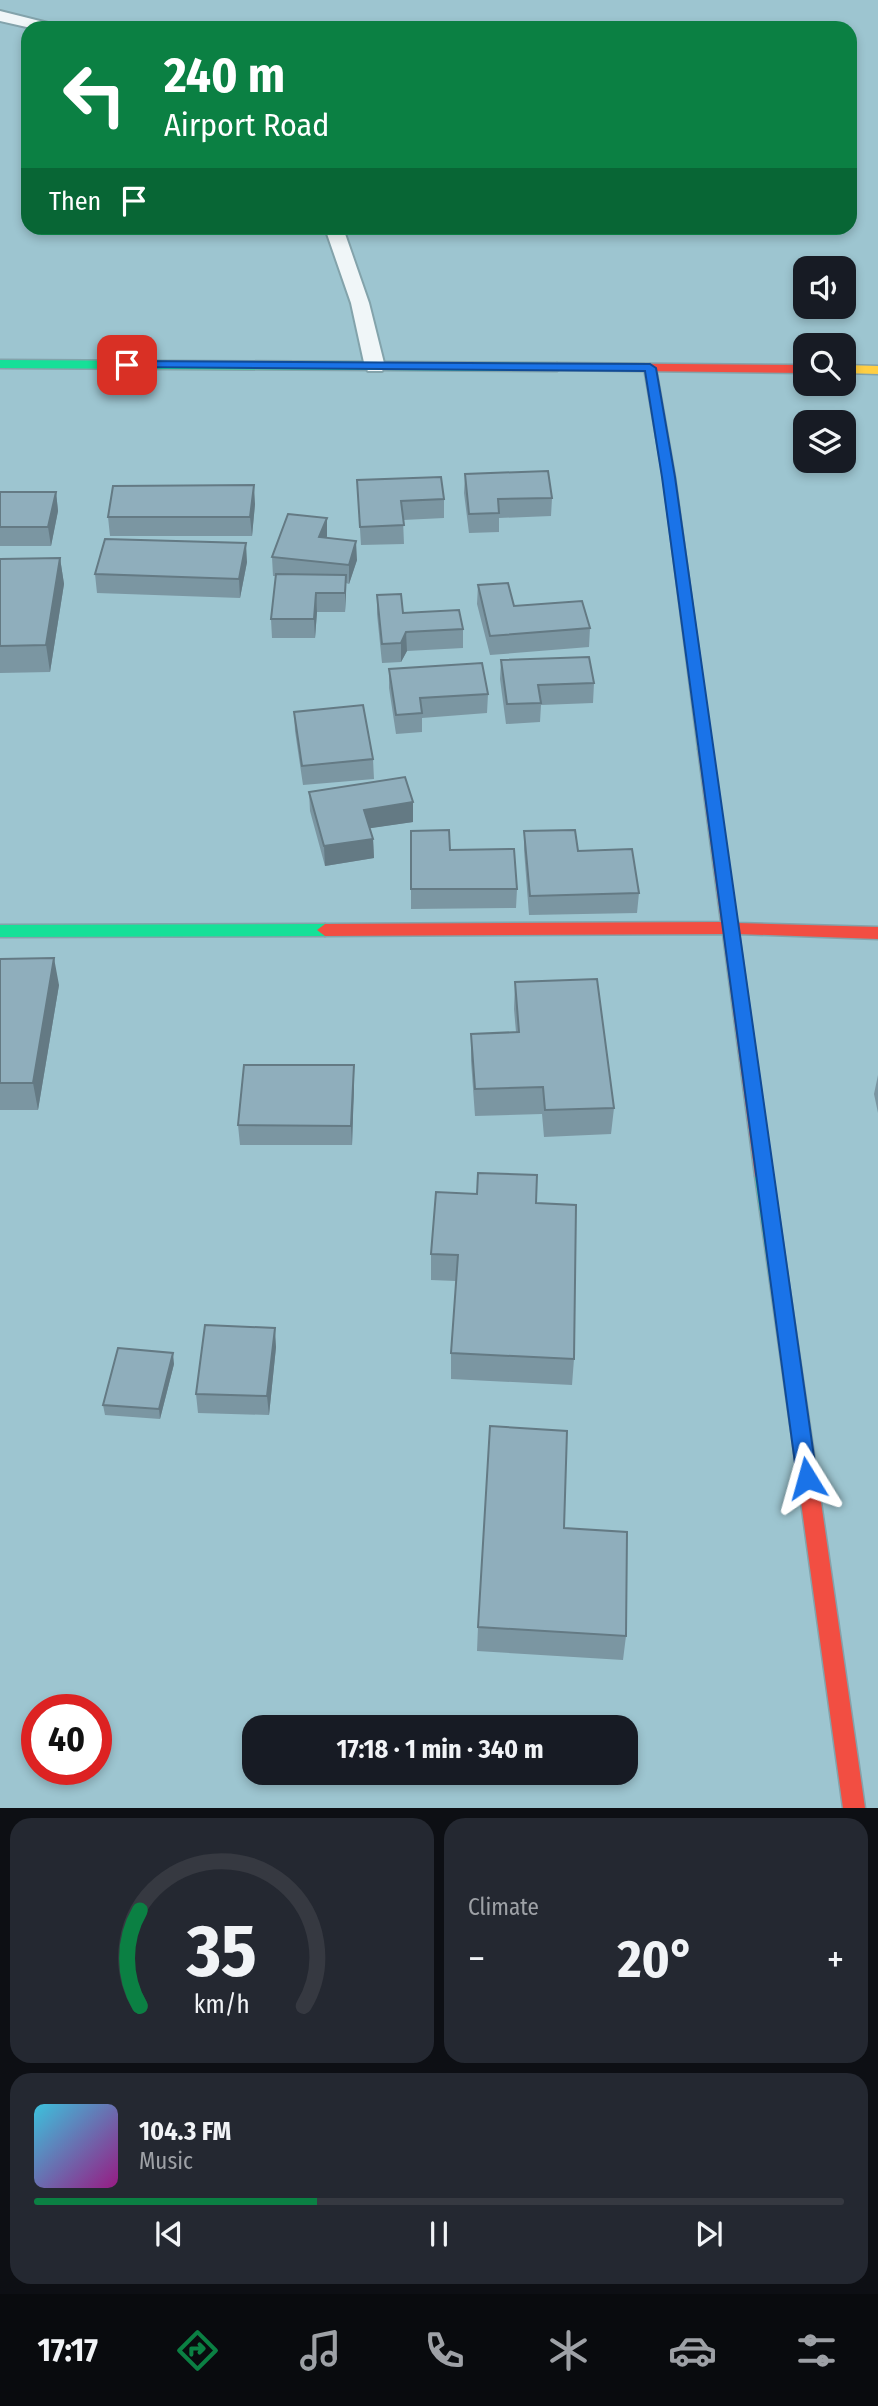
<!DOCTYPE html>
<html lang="en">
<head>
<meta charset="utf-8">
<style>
  :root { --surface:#171b24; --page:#242831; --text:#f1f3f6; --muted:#9ea1a6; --line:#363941; --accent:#0b8043 }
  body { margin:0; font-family:"Fira Sans Condensed",sans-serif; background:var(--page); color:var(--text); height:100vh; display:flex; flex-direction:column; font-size:26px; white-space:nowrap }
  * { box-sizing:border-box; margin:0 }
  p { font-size:23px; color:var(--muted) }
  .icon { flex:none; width:38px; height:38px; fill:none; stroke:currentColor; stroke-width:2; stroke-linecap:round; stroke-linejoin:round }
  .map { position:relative; height:1808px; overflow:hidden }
  .panel { display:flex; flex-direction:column; gap:10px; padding:10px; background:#0d0f14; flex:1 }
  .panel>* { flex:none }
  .guide { position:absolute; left:21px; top:21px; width:836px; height:214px; border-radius:21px; box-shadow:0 4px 10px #0003; background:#0b8043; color:#fff; overflow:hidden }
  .controls { position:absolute; left:793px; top:256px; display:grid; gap:14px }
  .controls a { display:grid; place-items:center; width:63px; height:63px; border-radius:14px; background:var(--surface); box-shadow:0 4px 10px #0003; font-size:35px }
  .speed { position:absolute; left:21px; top:1694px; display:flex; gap:14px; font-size:35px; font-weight:700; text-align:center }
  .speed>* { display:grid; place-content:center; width:91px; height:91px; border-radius:50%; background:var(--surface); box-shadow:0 4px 10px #0003; line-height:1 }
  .speed .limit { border:10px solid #d22; background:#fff; color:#111 }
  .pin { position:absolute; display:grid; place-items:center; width:60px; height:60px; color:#fff; margin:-30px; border-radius:14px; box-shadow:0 4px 10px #0006 }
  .me { position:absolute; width:77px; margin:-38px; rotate:352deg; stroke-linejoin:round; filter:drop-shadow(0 0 5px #0008) }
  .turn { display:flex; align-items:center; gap:24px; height:147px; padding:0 28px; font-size:32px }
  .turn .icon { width:91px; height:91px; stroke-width:2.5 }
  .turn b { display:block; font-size:49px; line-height:60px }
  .then { display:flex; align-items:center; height:66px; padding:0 28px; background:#0003; gap:14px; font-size:26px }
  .big { font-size:52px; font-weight:700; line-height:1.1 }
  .panel .widget { flex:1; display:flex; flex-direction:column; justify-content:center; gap:10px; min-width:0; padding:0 24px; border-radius:21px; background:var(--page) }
  .panel .dial { align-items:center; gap:0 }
  .dial svg { height:182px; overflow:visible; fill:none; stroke:var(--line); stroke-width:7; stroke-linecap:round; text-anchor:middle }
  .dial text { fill:var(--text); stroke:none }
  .song { display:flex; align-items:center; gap:21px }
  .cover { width:84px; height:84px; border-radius:10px; background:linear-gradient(135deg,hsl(190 70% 55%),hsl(310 70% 35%)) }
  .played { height:7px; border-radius:4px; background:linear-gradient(90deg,var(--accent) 35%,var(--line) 35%) }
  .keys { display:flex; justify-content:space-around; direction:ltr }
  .heat { display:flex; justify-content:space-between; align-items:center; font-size:38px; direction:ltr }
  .panel .tiles { flex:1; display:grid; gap:10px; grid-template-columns:1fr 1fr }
  .widget:last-child { grid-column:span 2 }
  .trip { position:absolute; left:242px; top:1715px; width:396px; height:70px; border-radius:21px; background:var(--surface); box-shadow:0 4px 10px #0003; font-weight:700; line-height:70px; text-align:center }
  .tabs { display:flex; height:112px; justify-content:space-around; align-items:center; background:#090b0e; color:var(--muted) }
  .tabs .icon { width:49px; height:49px }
  .tabs .active { color:var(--accent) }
  .tabs b { font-size:32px; color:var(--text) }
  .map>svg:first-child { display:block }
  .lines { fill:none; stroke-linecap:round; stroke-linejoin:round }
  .lane-casing { stroke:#83a3ab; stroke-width:4 }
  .fast-casing { stroke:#83a3ab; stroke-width:3 }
  .slow-casing { stroke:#83a3ab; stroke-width:3 }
  .jam-casing { stroke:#83a3ab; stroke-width:3 }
  .lane { fill:#f0f6f8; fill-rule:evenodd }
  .fast { fill:#16e098; fill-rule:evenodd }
  .slow { fill:#ffcf43; fill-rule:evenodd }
  .jam { fill:#f24e42; fill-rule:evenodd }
  .wall { fill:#7b96a2 }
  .shaded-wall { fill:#647a84 }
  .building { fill:#8faebc; stroke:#647a84; stroke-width:2 }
  .route { fill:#1a73e8; stroke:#114b97; stroke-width:2 }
</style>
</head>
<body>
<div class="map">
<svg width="878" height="1808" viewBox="0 0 878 1808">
  <rect width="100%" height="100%" fill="#9dc5d0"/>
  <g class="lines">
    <g class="lane-casing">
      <path id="lane" d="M0 11 56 25 58 28H31L0 21Z
        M325 228H343L369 303 385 367 382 371H368L365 367 351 303Z"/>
    </g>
    <g class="fast-casing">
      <path id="fast" d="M0 360 557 363 563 367 557 371 0 368Z
        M325 924 333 930 325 936 0 937V925Z
        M764 1169 770 1171 773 1176 821 1502 818 1508 811 1511 804 1508 801 1502 755 1176 758 1171Z"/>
    </g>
    <g class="slow-casing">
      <path id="slow" d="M650 364 656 368 675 477 712 749 705 754 698 749 663 477 644 368Z
        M844 365 878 366V374L844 373Z"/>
    </g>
    <g class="jam-casing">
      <path id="jam" d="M557 363 805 365V373L553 370 551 367Z
        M705 744 712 749 737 923 878 927V939L739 934 773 1176 770 1181 764 1183 758 1181 755 1176 723 934 325 936 317 930 325 924 721 922 698 749Z
        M811 1493 818 1496 821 1502 865 1808H843L801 1502 804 1496Z"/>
    </g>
    <use href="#lane" class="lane"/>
    <use href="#fast" class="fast"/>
    <use href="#slow" class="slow"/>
    <use href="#jam" class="jam"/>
  </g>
  <path class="wall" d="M465 474 552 498 551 516 499 518V532L469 533 464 493Z
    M357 480 444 499V518L403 520 404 544 361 545Z
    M0 492H56L58 511 51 546H0Z
    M255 504 252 536H110L108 517Z
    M327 518V538L357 560 349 584 346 583 345 612H317L315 638H272L271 619 276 576H273L272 557Z
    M60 558 64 584 50 672 0 673V559Z
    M247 562 240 598 97 593 95 574Z
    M478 585 514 606 590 628 589 647 490 655 477 604Z
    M377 595 403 613 463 629V648L407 651 401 662 382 663 377 614Z
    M501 660 594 683 593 703 541 705 540 722 506 724 500 679Z
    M389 669 488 694 487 713 422 718V732L396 734 389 688Z
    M294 712 373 759 374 779 303 785 295 731Z
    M309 792 413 822 370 828 373 839 374 858 325 866 310 811Z
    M411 831 450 850 517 889 516 908 411 909Z
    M524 831 578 851 639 893 637 913 529 915 524 850Z
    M0 959 59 985 38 1110H0Z
    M515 982 614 1108 611 1134 544 1137 542 1114 475 1116 471 1061V1034L516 1032 514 1009Z
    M878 1075V1113L874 1094Z
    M354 1085 352 1145H240L238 1125Z
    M536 1203 574 1359 572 1385 451 1379V1353L456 1281 431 1280V1254Z
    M276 1347 269 1415 198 1413 196 1394Z
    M174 1364 160 1419 105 1415 103 1405Z
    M564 1528 626 1636 623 1660 477 1651 478 1627Z"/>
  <path class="shaded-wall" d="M254 485 255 504 252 536 250 517Z
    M56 492 58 511 51 546 48 527Z
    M327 518V536L320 556 319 537Z
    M356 541 357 560 349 584V565Z
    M246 543 247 562 240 598 239 579Z
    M60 558 64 584 50 672 46 645Z
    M346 575V594L345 612V593Z
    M316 593 317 612 315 638 314 619Z
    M406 632 407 651 401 662V643Z
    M413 802V822L365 829 364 810Z
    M373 839 374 858 325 866 324 846Z
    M54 958 59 985 38 1110 33 1083Z
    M354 1065V1085L352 1145 351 1126Z
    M275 1328 276 1347 269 1415 267 1396Z
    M173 1353 174 1364 160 1419 159 1409Z"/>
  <path class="building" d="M548 471 552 498 498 499 499 513 469 514 465 474Z
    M441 477 444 499 401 501 404 525 360 527 357 480Z
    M254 485 250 517H108L113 486Z
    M0 492H56L48 527H0Z
    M288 514 327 518 319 537 356 541 349 565 272 557Z
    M105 539 246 543 239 579 95 574Z
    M60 558 46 645 0 646V559Z
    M276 574 346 575 345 593H316L314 619H271Z
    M508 583 514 606 582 601 590 628 490 636 478 585Z
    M401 594 403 613 459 610 463 629 406 632 401 643 382 644 377 595Z
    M589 657 594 683 538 685 541 703 507 704 501 660Z
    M482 663 488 694 420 698 422 713 396 715 389 669Z
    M363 705 373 759 302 766 294 712Z
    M405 777 413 802 364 810 373 839 324 846 309 792Z
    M449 830 450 850 514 849 517 889H411V831Z
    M575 830 578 851 632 849 639 893 530 896 524 831Z
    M54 958 33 1083H0V959Z
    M597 979 614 1108 545 1110 543 1087 475 1089 471 1034 519 1032 515 982Z
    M244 1065H354L351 1126 238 1125Z
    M478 1173 537 1175 536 1203 576 1205 574 1359 451 1353 458 1255 431 1254 436 1192 477 1194Z
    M205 1325 275 1328 267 1396 196 1394Z
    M118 1348 173 1353 159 1409 103 1405Z
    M490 1426 567 1431 564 1528 627 1532 626 1636 478 1627Z"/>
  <path class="route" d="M127 361 650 364 656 368 675 477 817 1478 814 1484 807 1487 800 1484 797 1478 662 477 645 371 123 367 121 365Z"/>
</svg>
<div class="controls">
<a><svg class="icon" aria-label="sound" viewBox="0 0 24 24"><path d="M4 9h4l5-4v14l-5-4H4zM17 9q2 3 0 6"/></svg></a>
<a><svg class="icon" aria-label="search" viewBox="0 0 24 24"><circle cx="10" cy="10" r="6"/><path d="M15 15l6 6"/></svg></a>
<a><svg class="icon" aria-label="layers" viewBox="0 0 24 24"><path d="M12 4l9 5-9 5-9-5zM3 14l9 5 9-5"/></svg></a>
</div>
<div class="speed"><div class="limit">40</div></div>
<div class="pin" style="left:127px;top:365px;background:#d93025"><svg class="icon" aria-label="arrive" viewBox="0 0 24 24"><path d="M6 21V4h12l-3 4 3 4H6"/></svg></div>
<svg class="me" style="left:807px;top:1478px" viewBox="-20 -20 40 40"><path d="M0-17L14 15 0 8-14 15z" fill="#1a73e8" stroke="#fff" stroke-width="4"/></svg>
<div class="trip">17:18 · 1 min · 340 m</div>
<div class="guide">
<div class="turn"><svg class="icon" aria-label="left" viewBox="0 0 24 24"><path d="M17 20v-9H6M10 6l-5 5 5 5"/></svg><div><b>240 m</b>Airport Road</div></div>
<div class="then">Then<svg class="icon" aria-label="arrive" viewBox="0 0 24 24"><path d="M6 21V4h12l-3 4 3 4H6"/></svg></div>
</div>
</div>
<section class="panel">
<div class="tiles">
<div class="widget dial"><svg viewBox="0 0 100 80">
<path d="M14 69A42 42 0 1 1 86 69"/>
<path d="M14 69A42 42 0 0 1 14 27" stroke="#0b8043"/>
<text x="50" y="56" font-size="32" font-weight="700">35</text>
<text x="50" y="72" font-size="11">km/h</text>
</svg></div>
<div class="widget"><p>Climate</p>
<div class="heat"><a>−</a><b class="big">20°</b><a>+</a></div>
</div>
<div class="widget">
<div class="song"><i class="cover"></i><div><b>104.3 FM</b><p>Music</p></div></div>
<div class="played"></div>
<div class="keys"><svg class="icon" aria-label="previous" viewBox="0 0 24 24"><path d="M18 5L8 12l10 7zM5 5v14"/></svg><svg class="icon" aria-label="pause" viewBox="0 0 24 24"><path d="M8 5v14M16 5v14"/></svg><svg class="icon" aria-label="next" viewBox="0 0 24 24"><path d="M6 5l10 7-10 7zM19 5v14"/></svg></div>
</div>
</div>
</section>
<nav class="tabs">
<b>17:17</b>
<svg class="icon active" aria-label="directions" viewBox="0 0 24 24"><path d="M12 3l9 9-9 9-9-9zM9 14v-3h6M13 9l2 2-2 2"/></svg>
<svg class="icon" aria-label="music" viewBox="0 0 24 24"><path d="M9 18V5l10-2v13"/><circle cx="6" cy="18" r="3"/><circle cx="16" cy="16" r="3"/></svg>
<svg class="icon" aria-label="phone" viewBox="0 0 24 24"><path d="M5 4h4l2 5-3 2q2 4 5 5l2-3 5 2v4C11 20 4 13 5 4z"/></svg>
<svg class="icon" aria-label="climate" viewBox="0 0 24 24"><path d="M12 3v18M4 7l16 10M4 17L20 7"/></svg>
<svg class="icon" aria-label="car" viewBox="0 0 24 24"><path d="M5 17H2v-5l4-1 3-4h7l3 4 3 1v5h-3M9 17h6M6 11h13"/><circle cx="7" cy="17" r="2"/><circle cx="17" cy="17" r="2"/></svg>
<svg class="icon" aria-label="filters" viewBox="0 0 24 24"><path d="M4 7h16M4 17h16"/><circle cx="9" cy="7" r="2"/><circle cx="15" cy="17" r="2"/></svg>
</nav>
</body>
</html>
